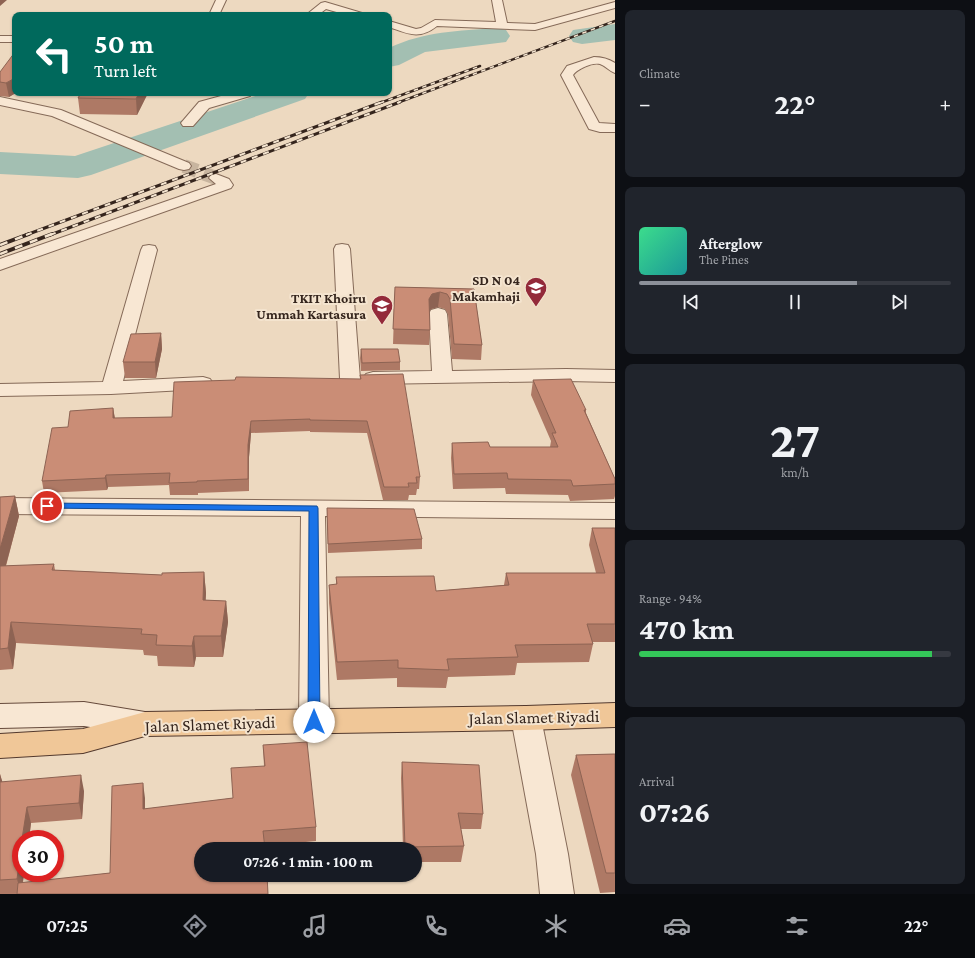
<!DOCTYPE html>
<html lang="en">
<head>
<meta charset="utf-8">
<style>
  :root { --surface:#171b24; --page:#20242c; --text:#f1f3f6; --muted:#9ea1a6; --line:#363941; --accent:#8c9099 }
  body { margin:0; font-family:"Crimson Pro",serif; background:var(--page); color:var(--text); height:100vh; display:flex; flex-direction:column; font-size:15px; white-space:nowrap }
  * { box-sizing:border-box; margin:0 }
  p { font-size:13px; color:var(--muted) }
  .icon { flex:none; width:22px; height:22px; fill:none; stroke:currentColor; stroke-width:2; stroke-linecap:round; stroke-linejoin:round }
  .map { position:relative; flex:1; overflow:hidden }
  .side { display:flex; flex-direction:column; gap:10px; padding:10px; background:#0d0f14; width:360px }
  .side>* { flex:none }
  .guide { position:absolute; left:12px; top:12px; width:380px; height:84px; border-radius:8px; box-shadow:0 1px 3px #0004; background:#00695c; color:#fff; overflow:hidden }
  .speed { position:absolute; left:12px; top:830px; display:flex; gap:8px; font-size:20px; font-weight:700; text-align:center }
  .speed>* { display:grid; place-content:center; width:52px; height:52px; border-radius:50%; background:var(--surface); box-shadow:0 1px 3px #0004; line-height:1 }
  .speed .limit { border:6px solid #d22; background:#fff; color:#111 }
  .pin { position:absolute; display:grid; place-items:center; width:34px; height:34px; color:#fff; margin:-17px; border:2px solid #fff; border-radius:50%; box-shadow:0 1px 4px #0007 }
  .me { position:absolute; width:44px; margin:-22px; rotate:0deg; stroke-linejoin:round; filter:drop-shadow(0 0 3px #0008) }
  .turn { display:flex; align-items:center; gap:14px; height:84px; padding:0 16px; font-size:18px }
  .turn .icon { width:52px; height:52px; stroke-width:2.5 }
  .turn b { display:block; font-size:28px; line-height:34px }
  .big { font-size:30px; font-weight:700; line-height:1.1 }
  .side .card { flex:1; display:flex; flex-direction:column; justify-content:center; gap:6px; min-width:0; padding:0 14px; border-radius:8px; background:var(--page) }
  .side .dial { align-items:center; gap:0 }
  .dial b { font-size:52px; line-height:1 }
  .song { display:flex; align-items:center; gap:12px }
  .cover { width:48px; height:48px; border-radius:6px; background:linear-gradient(135deg,hsl(150 70% 55%),hsl(180 70% 35%)) }
  .played { height:4px; border-radius:2px; background:linear-gradient(90deg,var(--accent) 70%,var(--line) 70%) }
  .keys { display:flex; justify-content:space-around; direction:ltr }
  .heat { display:flex; justify-content:space-between; align-items:center; font-size:22px; direction:ltr }
  .charge { height:6px; border-radius:3px; background:linear-gradient(90deg,#34c759 94%,var(--line) 0) }
  .trip { position:absolute; left:194px; top:842px; width:228px; height:40px; border-radius:20px; background:var(--surface); box-shadow:0 1px 3px #0004; font-weight:700; line-height:40px; text-align:center }
  .tabs { display:flex; height:64px; justify-content:space-around; align-items:center; background:#090b0e; color:var(--muted) }
  .tabs .icon { width:28px; height:28px }
  .tabs .active { color:var(--accent) }
  .tabs b { font-size:18px; color:var(--text) }
  main { display:flex; flex:1; min-height:0 }
  .map>svg:first-child { display:block }
  .lines { fill:none; stroke-linecap:round; stroke-linejoin:round }
  .river { fill:#a3bfb2; fill-rule:evenodd }
  .minor-tunnel { stroke:#c8b59f; stroke-width:14; stroke-dasharray:14 7; stroke-linecap:butt }
  .minor-casing { stroke:#856a58; stroke-width:2 }
  .secondary-casing { stroke:#674b3c; stroke-width:2 }
  .primary-casing { stroke:#53392d; stroke-width:2 }
  .minor { fill:#f8e7d3; fill-rule:evenodd }
  .secondary { fill:#f8e7d3; fill-rule:evenodd }
  .primary { fill:#f0c798; fill-rule:evenodd }
  .rail-far2-casing { stroke:#35251d; stroke-width:2.5 }
  .rail-far1-casing { stroke:#35251d; stroke-width:3 }
  .rail-casing { stroke:#35251d; stroke-width:4 }
  .rail-far2 { stroke:#f4e4cf; stroke-width:1.5; stroke-dasharray:4.5; stroke-linecap:butt }
  .rail-far1 { stroke:#f4e4cf; stroke-width:2; stroke-dasharray:6; stroke-linecap:butt }
  .rail { stroke:#f4e4cf; stroke-width:2.5; stroke-dasharray:8; stroke-linecap:butt }
  .wall { fill:#ae7965 }
  .shaded-wall { fill:#8d6353 }
  .building { fill:#ca8d76; stroke:#8d6353 }
  .route { fill:#1a73e8; stroke:#114b97 }
  .labels { text-anchor:middle; stroke-width:4; stroke-linejoin:round; paint-order:stroke }
  .poi-label { font-size:14px; font-weight:bold; fill:#35251d; stroke:#f4e4cf; text-anchor:end }
  .near-street-label { font-size:17px; fill:#35251d; stroke:#f4e4cf }
</style>
</head>
<body>
<main>
<div class="map">
<svg width="615" height="894" viewBox="0 0 615 894">
  <rect width="100%" height="100%" fill="#edd9c0"/>
  <g class="lines">
    <path class="river" d="M615 24V40L582 44 573 42 569 36 573 30Z
      M497 28 506 30 510 36 506 42 425 52 399 65 389 67V48C425 31 458 31 497 28Z
      M264 93H309L305 99 91 175 78 178 0 174V152L75 156Z"/>
    <path class="minor-tunnel" d="M184 166 216 178"/>
    <g class="minor-casing">
      <path id="minor" d="M216 0H226L219 15H209Z
        M492 0H502L507 23 535 24 615 2V8L535 30 437 26C419 40 409 34 389 27V21L416 29 421 28 435 20 496 22Z
        M325 2 362 13 363 15H347L326 9 318 15H306L321 3Z
        M0 36H15V42H0Z
        M594 57C602 57 609 59 615 63V73C609 71 606 66 600 64 592 62 577 69 573 75L599 123 615 124V132H600L589 129 561 75 567 66Z
        M232 93H252L250 96 209 108 193 126H183L181 123 199 102Z
        M0 97 61 110 189 163 191 166 189 169 184 170 179 169 52 116 0 105Z
        M216 174 229 179 233 185 231 188 0 270V259L216 184 209 178 211 175Z
        M342 244 348 245 350 249 360 379 357 383 350 385 343 383 340 379 334 249 336 245Z
        M149 245 155 246 157 250 123 381 203 377 210 379 213 383 210 387 203 389 111 394 0 396V384L103 382 141 250 143 246Z
        M438 308 445 310 447 314 452 371 566 369 615 370V382L566 381 373 384 366 382 363 378 366 374 373 372 432 371 429 314 431 310Z
        M0 498 615 503V519L325 516 329 722 324 730 314 734 304 730 299 722 301 516 0 514Z
        M526 706 536 710 541 718 568 854 574 894H540L536 854 511 718 516 710Z"/>
    </g>
    <g class="secondary-casing">
      <path id="secondary" d="M84 702 145 712 155 716 160 724 155 732 145 736 84 726 0 728V704Z"/>
    </g>
    <g class="primary-casing">
      <path id="primary" d="M615 703V727L526 730 145 736 83 753 0 758V734L83 729 145 712 526 706Z"/>
    </g>
    <use href="#minor" class="minor"/>
    <use href="#secondary" class="secondary"/>
    <use href="#primary" class="primary"/>
    <g class="rail-far2-casing">
      <path id="rail-far2" d="M380 103 480 66
        M397 103 615 21"/>
    </g>
    <g class="rail-far1-casing">
      <path id="rail-far1" d="M26 235 382 102
        M50 235 400 102"/>
    </g>
    <g class="rail-casing">
      <path id="rail" d="M0 245 29 234
        M0 254 52 234"/>
    </g>
    <use href="#rail-far2" class="rail-far2"/>
    <use href="#rail-far1" class="rail-far1"/>
    <use href="#rail" class="rail"/>
  </g>
  <path class="wall" d="M0 72 15 93 9 97 0 96Z
    M81 93H148L137 115 80 114 78 98Z
    M395 287 474 289 482 345 481 360 452 359 448 314 445 309 438 307 431 309 429 311 430 330 429 345 393 344Z
    M161 333 162 349 156 378H125L123 362Z
    M361 349 400 362V370L361 371 360 358Z
    M360 375 420 477 419 489H417L416 495H409L408 500H383L367 433 310 432V431L251 433 249 457V491L198 493V495H170L169 485 108 487 107 490 44 493 42 481 68 427 113 408 115 418 172 417 360 379Z
    M533 380 586 410V413L615 479V496L614 499 570 501 568 495 506 494 505 488 453 489 451 458 452 443 490 447H550L551 441 531 395Z
    M15 496 19 516 6 566 54 564 55 570 162 575 204 572 206 593 205 600 226 601 228 622 223 657H196L194 667 158 666 157 656 144 655 143 650 16 643 13 669 0 670V497Z
    M327 508 422 539V549L328 553Z
    M592 528H615V642H592L593 644 589 662 517 663 515 675 448 677 446 688 397 687V678L337 680 329 603V585H336V577L436 591 504 585 506 573H596L589 545Z
    M263 745 316 827V841L265 846 268 894H0V774L2 782 84 791 82 819 31 823 29 839H21V873H24L23 883 110 873 145 798V809L233 798 264 766Z
    M615 754V892L600 893 571 775 576 755Z
    M402 762 483 814 481 829H461L464 846 461 862H415V849H403L401 778Z"/>
  <path class="shaded-wall" d="M0 0H7L0 6Z
    M15 78V93H16L9 97 6 83Z
    M139 93H148L137 115 136 99Z
    M440 292 438 307 431 309 428 313 429 299 432 294Z
    M161 333 162 349 156 378 155 362Z
    M113 408 115 420 113 418Z
    M251 421V433L249 457V491L248 445Z
    M106 475 108 487 107 490 105 478Z
    M15 496 19 516 0 587V549Z
    M204 572 206 593 205 621 203 600Z
    M226 601 228 622 223 657 221 636Z
    M11 622 16 643 13 669 8 648Z
    M194 636 196 657 194 667 192 646Z
    M0 774 4 787 0 793Z
    M81 775 84 791 82 819 79 803Z
    M143 783 145 798V824L143 809Z
    M27 807 31 823 29 839H22Z
    M21 849V873H24L21 894 17 879Z"/>
  <path class="building" d="M15 52V78L6 83 0 82V72Z
    M81 93H139L136 99 78 98Z
    M395 287 474 289 482 345 454 344 450 299 447 294 440 292 432 294 429 299 430 330 393 329Z
    M161 333 155 362H123L131 334Z
    M361 349H398L400 362 362 363Z
    M403 374 420 477H416L417 483H408L409 487H384L367 421 310 420V419L251 421 248 445V479L197 481V482L169 483 170 473 106 475 105 478 42 481 52 428 68 427 70 411 113 408V418L172 417 174 382 235 380 236 377H242L361 379 360 375Z
    M571 379 586 410H584L615 479V484L573 486 571 480 508 479 507 473 454 474 452 443 488 442 490 447H558L552 433H556L533 380Z
    M15 496 0 549V497Z
    M327 508 414 509 422 539 328 544Z
    M592 528H615V624H587L593 644 515 645 518 657 447 659 449 670 398 668V660L337 662 329 585 337 584 336 577 434 576 436 591 509 585 506 573H605Z
    M54 564 52 570 162 575V573L204 572 203 600 226 601 221 636H194L192 646 156 645 157 635 141 634 142 629 11 622 8 648 0 649V566Z
    M307 742 316 827 263 831 265 849H201V875H267L268 894H17L18 883 110 873 112 786 143 783V809L233 798 231 768 265 766 263 745Z
    M615 754V873H606L576 755Z
    M402 762 479 765 483 814 458 813 464 846 405 847Z
    M81 775 79 803 27 807 22 839H21V849L17 879 0 880V782Z"/>
  <path class="route" d="M47 503 317 506 318 508 320 722 318 725 314 726 310 725 308 722 309 511 44 508 42 506 44 504Z"/>
  <defs>
    <g id="school-pin" transform="scale(1.15)"><path d="M0 17L-7.5 6A9.5 9.5 0 1 1 7.5 6Z" fill="#932a3a" stroke="#f4e4cf"/><path d="M0-5L7-2L0 1L-7-2ZM-4 1L0 2.5L4 1V4Q0 6-4 4Z" fill="#fff"/></g>
  </defs>
  <g fill-rule="evenodd">
    <use href="#school-pin" x="536" y="288"/>
    <use href="#school-pin" x="382" y="306"/>
  </g>
  <g class="labels">
    <g class="poi-label">
      <text x="520" y="285">SD N 04<tspan x="520" dy="16">Makamhaji</tspan></text>
      <text x="366" y="303">TKIT Khoiru<tspan x="366" dy="16">Ummah Kartasura</tspan></text>
    </g>
    <g class="near-street-label">
      <text transform="translate(534 717) rotate(-1)" y="6">Jalan Slamet Riyadi</text>
      <text transform="translate(210 724) rotate(-2)" y="6">Jalan Slamet Riyadi</text>
    </g>
  </g>
</svg>
<div class="speed"><div class="limit">30</div></div>
<div class="pin" style="left:47px;top:506px;background:#d93025"><svg class="icon" aria-label="arrive" viewBox="0 0 24 24"><path d="M6 21V4h12l-3 4 3 4H6"/></svg></div>
<svg class="me" style="left:314px;top:722px" viewBox="-20 -20 40 40"><circle r="19" fill="#fff"/><path d="M0-13L10 11 0 6-10 11z" fill="#1a73e8"/></svg>
<div class="trip">07:26 · 1 min · 100 m</div>
<div class="guide">
<div class="turn"><svg class="icon" aria-label="left" viewBox="0 0 24 24"><path d="M17 20v-9H6M10 6l-5 5 5 5"/></svg><div><b>50 m</b>Turn left</div></div>
</div>
</div>
<section class="side">
<div class="card"><p>Climate</p>
<div class="heat"><a>−</a><b class="big">22°</b><a>+</a></div>
</div>
<div class="card">
<div class="song"><i class="cover"></i><div><b>Afterglow</b><p>The Pines</p></div></div>
<div class="played"></div>
<div class="keys"><svg class="icon" aria-label="previous" viewBox="0 0 24 24"><path d="M18 5L8 12l10 7zM5 5v14"/></svg><svg class="icon" aria-label="pause" viewBox="0 0 24 24"><path d="M8 5v14M16 5v14"/></svg><svg class="icon" aria-label="next" viewBox="0 0 24 24"><path d="M6 5l10 7-10 7zM19 5v14"/></svg></div>
</div>
<div class="card dial"><b>27</b><p>km/h</p></div>
<div class="card"><p>Range · 94%</p><b class="big">470 km</b><div class="charge"></div></div>
<div class="card"><p>Arrival</p><b class="big">07:26</b></div>
</section>
</main>
<nav class="tabs">
<b>07:25</b>
<svg class="icon active" aria-label="directions" viewBox="0 0 24 24"><path d="M12 3l9 9-9 9-9-9zM9 14v-3h6M13 9l2 2-2 2"/></svg>
<svg class="icon" aria-label="music" viewBox="0 0 24 24"><path d="M9 18V5l10-2v13"/><circle cx="6" cy="18" r="3"/><circle cx="16" cy="16" r="3"/></svg>
<svg class="icon" aria-label="phone" viewBox="0 0 24 24"><path d="M5 4h4l2 5-3 2q2 4 5 5l2-3 5 2v4C11 20 4 13 5 4z"/></svg>
<svg class="icon" aria-label="climate" viewBox="0 0 24 24"><path d="M12 3v18M4 7l16 10M4 17L20 7"/></svg>
<svg class="icon" aria-label="car" viewBox="0 0 24 24"><path d="M5 17H2v-5l4-1 3-4h7l3 4 3 1v5h-3M9 17h6M6 11h13"/><circle cx="7" cy="17" r="2"/><circle cx="17" cy="17" r="2"/></svg>
<svg class="icon" aria-label="filters" viewBox="0 0 24 24"><path d="M4 7h16M4 17h16"/><circle cx="9" cy="7" r="2"/><circle cx="15" cy="17" r="2"/></svg>
<b>22°</b>
</nav>
</body>
</html>
